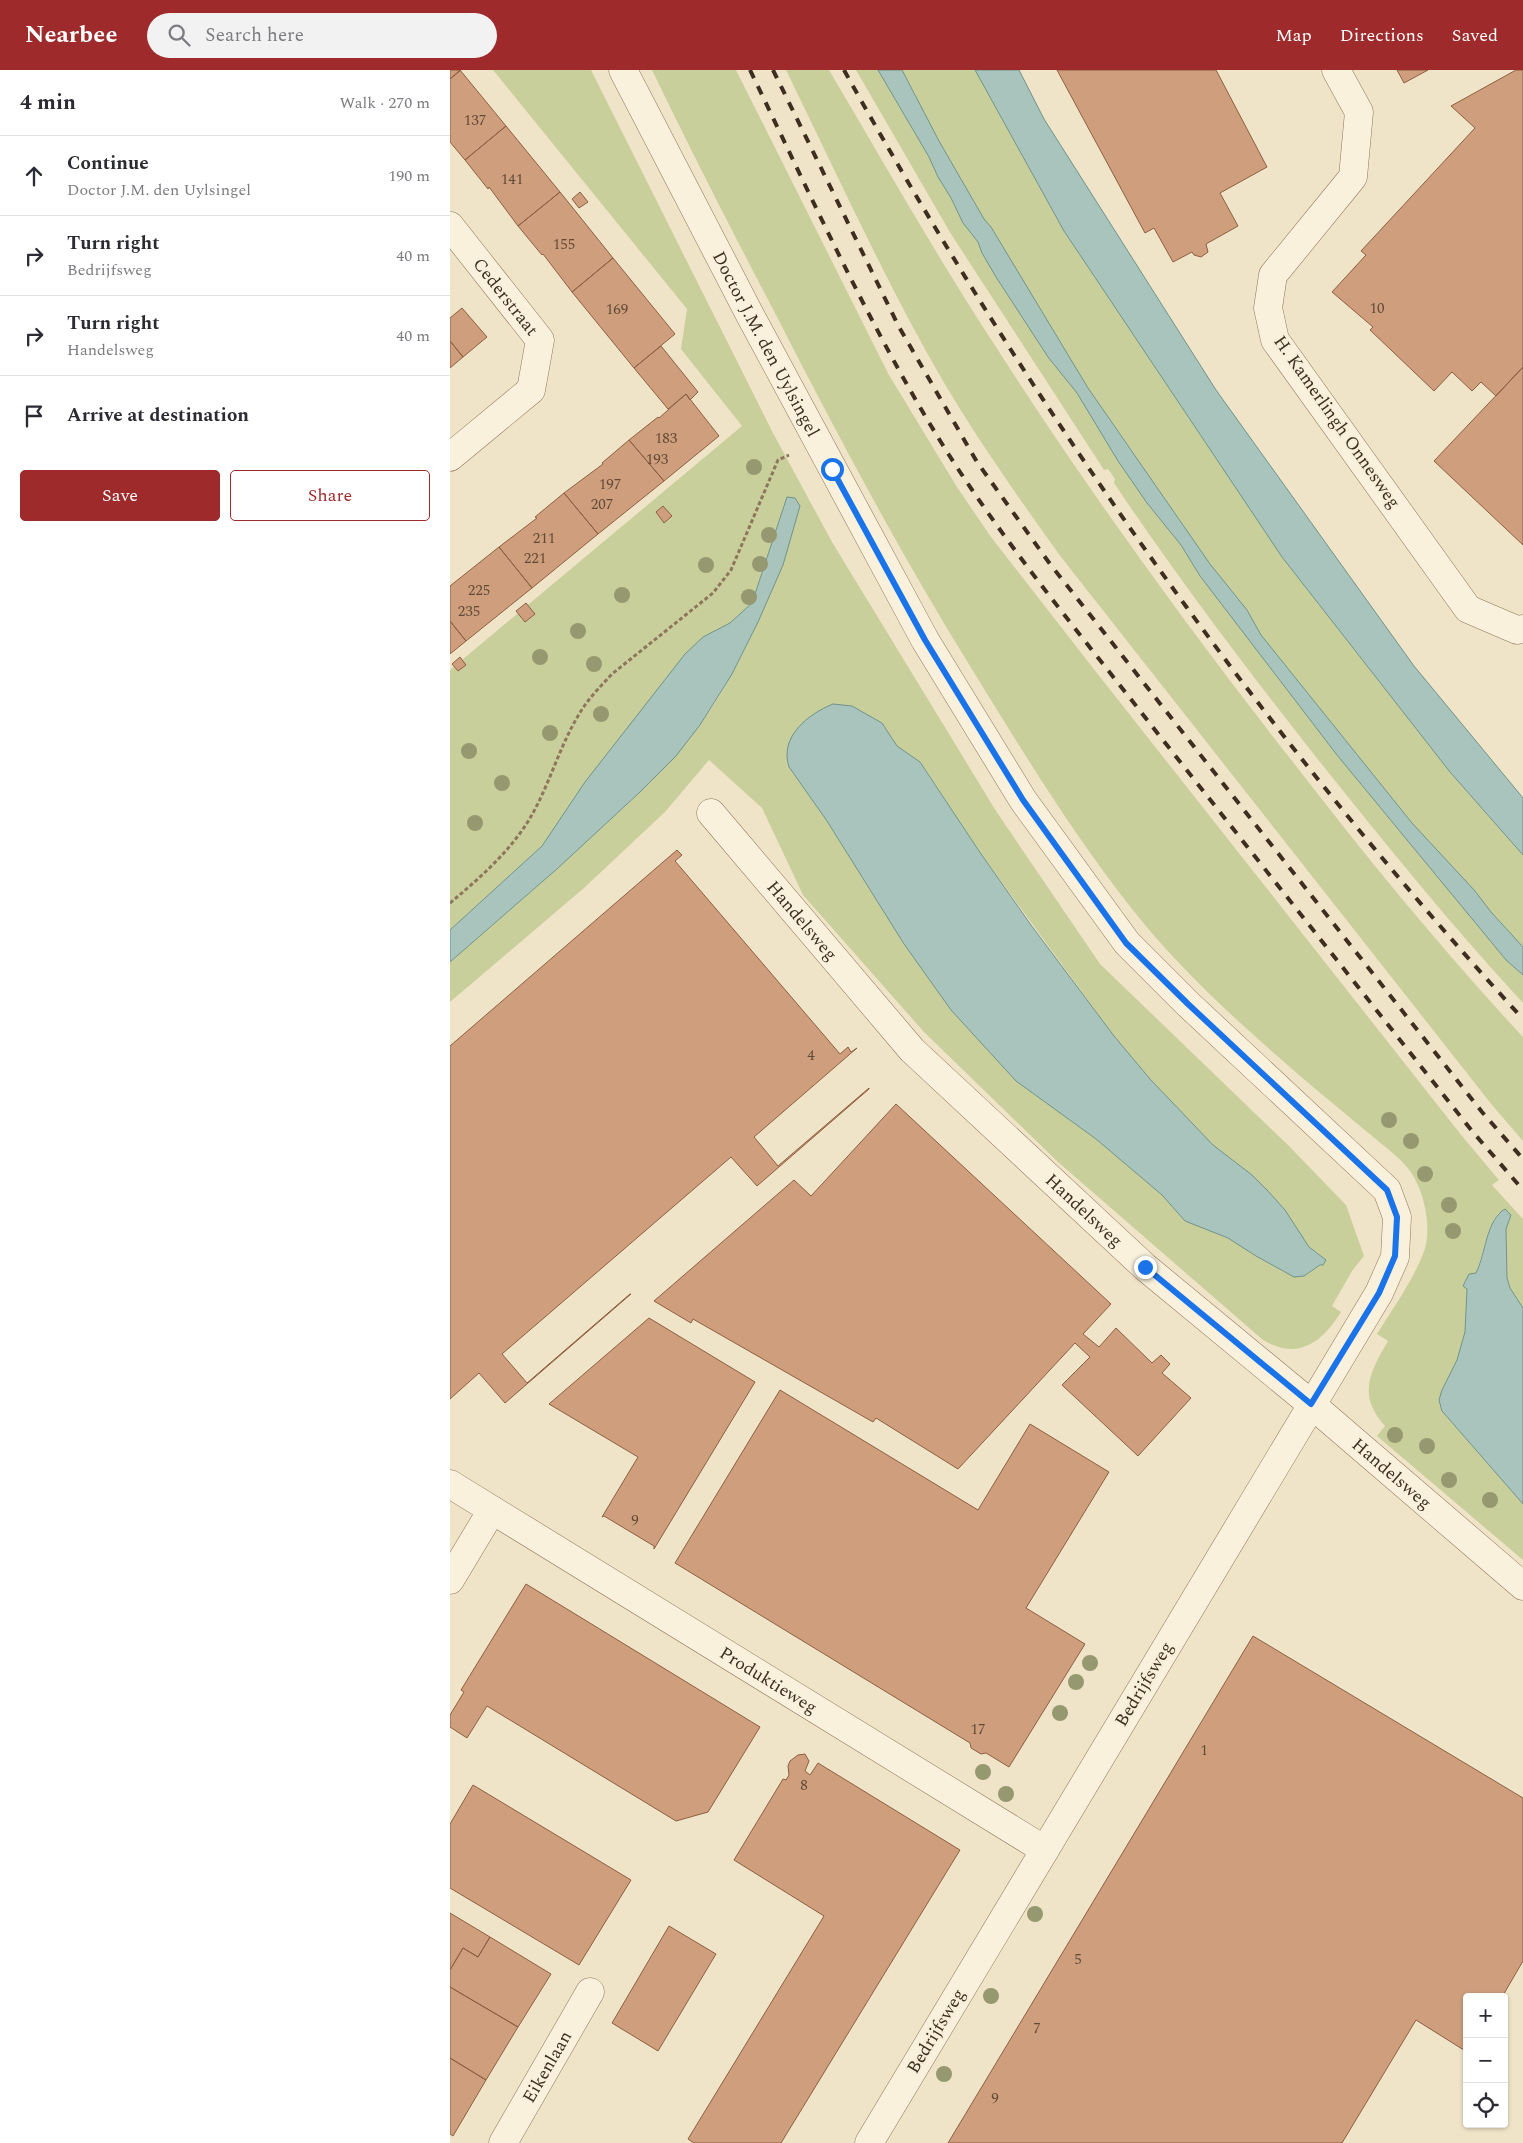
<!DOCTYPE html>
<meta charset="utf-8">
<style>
:root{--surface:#fff;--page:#f2f2f3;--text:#2b2b33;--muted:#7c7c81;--line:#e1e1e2;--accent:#9e2a2b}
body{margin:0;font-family:Spectral,serif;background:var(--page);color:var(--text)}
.controls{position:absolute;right:15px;bottom:15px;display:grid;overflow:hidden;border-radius:5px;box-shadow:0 1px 4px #0004}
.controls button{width:45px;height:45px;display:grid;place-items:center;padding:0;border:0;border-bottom:1px solid var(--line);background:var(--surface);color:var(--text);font:25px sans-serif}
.stop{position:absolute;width:15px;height:15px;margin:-11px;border:4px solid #1a73e8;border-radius:50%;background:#fff}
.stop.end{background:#1a73e8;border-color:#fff;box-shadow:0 1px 5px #0008}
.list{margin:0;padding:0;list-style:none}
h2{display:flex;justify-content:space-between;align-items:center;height:65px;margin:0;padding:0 20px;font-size:21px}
h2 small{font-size:16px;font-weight:400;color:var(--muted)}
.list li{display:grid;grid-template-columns:32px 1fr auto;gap:15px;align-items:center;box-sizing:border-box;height:80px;padding:0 20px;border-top:1px solid var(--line)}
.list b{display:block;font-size:19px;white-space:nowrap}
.list p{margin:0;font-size:16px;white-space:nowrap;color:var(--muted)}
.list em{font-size:16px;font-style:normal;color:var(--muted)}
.actions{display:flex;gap:10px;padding:15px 20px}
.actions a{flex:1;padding:11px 0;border:1px solid var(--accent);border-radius:5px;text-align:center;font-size:18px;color:var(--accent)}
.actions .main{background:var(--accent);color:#fff}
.icon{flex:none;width:28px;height:28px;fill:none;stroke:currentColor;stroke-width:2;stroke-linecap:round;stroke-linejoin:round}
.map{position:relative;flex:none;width:1073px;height:2073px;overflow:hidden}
header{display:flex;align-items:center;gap:30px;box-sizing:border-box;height:70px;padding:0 25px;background:var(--accent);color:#fff}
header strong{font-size:24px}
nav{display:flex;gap:28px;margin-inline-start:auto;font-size:18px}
.search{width:350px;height:45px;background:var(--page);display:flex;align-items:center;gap:12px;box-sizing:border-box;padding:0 18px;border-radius:28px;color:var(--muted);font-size:19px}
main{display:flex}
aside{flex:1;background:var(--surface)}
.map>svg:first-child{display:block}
</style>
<header>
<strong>Nearbee</strong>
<div class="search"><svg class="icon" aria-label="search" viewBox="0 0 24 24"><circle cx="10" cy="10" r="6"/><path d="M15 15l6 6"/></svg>Search here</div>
<nav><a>Map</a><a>Directions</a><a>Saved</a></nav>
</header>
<main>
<aside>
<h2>4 min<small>Walk · 270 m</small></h2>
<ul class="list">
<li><svg class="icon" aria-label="ahead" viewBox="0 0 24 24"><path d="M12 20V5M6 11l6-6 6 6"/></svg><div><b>Continue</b><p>Doctor J.M. den Uylsingel</p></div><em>190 m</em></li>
<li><svg class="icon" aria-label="right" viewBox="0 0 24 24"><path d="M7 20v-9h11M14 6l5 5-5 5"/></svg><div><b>Turn right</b><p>Bedrijfsweg</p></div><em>40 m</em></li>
<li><svg class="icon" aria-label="right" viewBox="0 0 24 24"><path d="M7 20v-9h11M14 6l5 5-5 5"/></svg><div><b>Turn right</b><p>Handelsweg</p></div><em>40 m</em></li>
<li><svg class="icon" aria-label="arrive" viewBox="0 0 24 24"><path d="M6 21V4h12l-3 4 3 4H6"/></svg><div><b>Arrive at destination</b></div></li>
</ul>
<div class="actions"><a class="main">Save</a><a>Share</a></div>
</aside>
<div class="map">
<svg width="1073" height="2073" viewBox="0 0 1073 2073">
<rect width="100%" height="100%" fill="#f0e4c8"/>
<path fill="#c9cf9b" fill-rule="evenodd" d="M 43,0 L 141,0 L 323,363 L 382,472 L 546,741 L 650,894 L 839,1076 L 896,1135 L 914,1186 L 902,1201 L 882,1236 L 891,1242 C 872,1272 849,1291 813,1270 L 608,1092 L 474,962 L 353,825 L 312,738 L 259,690 L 215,742 L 134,818 L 0,932 L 0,892 C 51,848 101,805 150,759 C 186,727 221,694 249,656 C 285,607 309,550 333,495 L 317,486 L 302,533 L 280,553 L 253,567 L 235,584 L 92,776 L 0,860 L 0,600 L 292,356 L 231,279 L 237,239 ZM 432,653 L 447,676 L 470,692 L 479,705 L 529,781 L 664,966 L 700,1009 L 763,1075 L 802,1105 L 818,1121 L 835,1140 L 851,1168 L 859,1177 L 871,1186 L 871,1195 L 854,1206 L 834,1202 L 778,1168 L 735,1151 L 712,1125 L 646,1069 L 566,1011 L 501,940 L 454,874 L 377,751 L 339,697 Z
M 202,0 L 286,0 L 439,305 L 507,417 L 541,467 L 643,598 L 1012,1066 L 1049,1110 L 1042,1115 L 1073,1149 L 1073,1238 L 1060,1218 L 1057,1208 L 1056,1158 L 1060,1148 L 1049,1143 C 1038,1152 1033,1187 1026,1203 L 1019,1204 L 1013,1216 L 1017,1219 L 1015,1262 L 1007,1290 L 992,1320 L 990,1334 L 997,1347 L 1073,1434 L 1073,1490 L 927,1366 L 935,1356 C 907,1325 920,1302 938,1271 L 927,1264 C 943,1238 962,1212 973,1184 C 982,1162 976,1130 965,1109 C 956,1091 937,1079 922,1066 C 902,1050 883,1033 863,1017 C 799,962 735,906 682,839 C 622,763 571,679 520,596 C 450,483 388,366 327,247 C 284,165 242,83 202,0 Z
M 336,0 L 379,0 C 434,93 487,187 546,277 C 639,422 740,561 846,696 C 918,789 993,881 1073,967 L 1073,1071 L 1042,1035 L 611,487 C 570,430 529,372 493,311 C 435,211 387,104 336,0 Z
M 406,0 L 428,0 L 479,87 L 488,107 L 501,128 L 513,153 L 528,172 L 532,183 L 546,207 L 598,287 L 627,323 L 668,391 L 697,433 L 731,475 L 750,506 L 887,685 L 1056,890 L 1073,905 L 1073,933 C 1000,854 933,771 866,687 C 796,598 727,507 664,413 L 665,409 L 658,399 L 654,400 L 501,164 Z
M 452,0 L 525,0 L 614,161 L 832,487 L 1000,702 L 1073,785 L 1073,877 L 1041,842 L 1024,821 L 962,753 L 811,565 L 797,540 L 760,494 L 638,318 L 541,157 L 534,149 L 489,71 Z"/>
<path fill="#a9c4bc" stroke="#6f938a" d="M 428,0 L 452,0 L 489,71 L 534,149 L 541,157 L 638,318 L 760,494 L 797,540 L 811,565 L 962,753 L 1025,821 L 1041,842 L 1073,877 L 1073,905 L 1056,890 L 887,685 L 750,506 L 731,475 L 697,433 L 668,391 L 627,323 L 598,287 L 546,207 L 532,183 L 528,172 L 513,153 L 501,128 L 488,107 L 479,87 Z
M 525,0 L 569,0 L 594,49 L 766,320 L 964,596 L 1073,728 L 1073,785 L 1000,702 L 832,487 L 614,161 Z
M 337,427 L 345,428 L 350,436 L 333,495 L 308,552 L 282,604 L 250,655 L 226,686 L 190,722 L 108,798 L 0,892 L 0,860 L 92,776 L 135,712 L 235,584 L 253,567 L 280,553 L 302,533 Z
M 383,634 L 402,636 L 432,653 L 447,676 L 470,692 L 529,781 L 581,855 L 664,966 L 700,1009 L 763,1075 L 802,1105 L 818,1121 L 835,1140 L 859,1177 L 876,1190 L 873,1195 L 870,1195 L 854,1206 L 844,1207 L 806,1186 L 778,1168 L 735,1151 L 712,1125 L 646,1069 L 566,1011 L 501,940 L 454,874 L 377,751 L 339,697 C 329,667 358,644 383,634 Z
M 1055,1139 L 1061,1145 L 1056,1159 L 1057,1208 L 1060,1218 L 1073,1238 L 1073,1434 L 992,1341 L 989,1330 L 992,1320 L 1007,1290 L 1015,1262 L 1017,1219 L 1013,1216 L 1019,1204 L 1026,1203 C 1036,1183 1036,1150 1055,1139 Z"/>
<path fill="#cf9f7d" stroke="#8d5f41" d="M 0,0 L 9,0 L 10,1 L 0,9 Z
M 10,0 L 56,56 L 15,90 L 0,72 L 0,9 Z
M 607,0 L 766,0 L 817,97 L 770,123 L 788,156 L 756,174 L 758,182 L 751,187 L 744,185 L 742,182 L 723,192 L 704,158 L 695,163 Z
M 947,0 L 978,0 L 954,13 Z
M 1066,0 L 1073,0 L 1073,297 L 1046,326 L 1031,312 L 1022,321 L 1002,302 L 984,321 L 920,260 L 923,257 L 882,222 L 916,185 L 911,181 L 1025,58 L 1001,36 Z
M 56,56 L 110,122 L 68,156 L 39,117 L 38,119 L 15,90 Z
M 110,122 L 163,188 L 122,222 L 93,184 L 92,185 L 68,156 Z
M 130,122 L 138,132 L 129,138 L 122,129 Z
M 163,188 L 225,264 L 184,298 L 122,222 Z
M 12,238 L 37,267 L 13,287 L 0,271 L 0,248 Z
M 0,271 L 13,287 L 0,298 Z
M 211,276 L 248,322 L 240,330 L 236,324 L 218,339 L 184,298 Z
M 1073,297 L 1073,475 L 984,391 Z
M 236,324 L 269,366 L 214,411 L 179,370 L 208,347 L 209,348 Z
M 179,370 L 214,411 L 148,464 L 114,423 L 153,394 L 152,393 Z
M 114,423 L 148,464 L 82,518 L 49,477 L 87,448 L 85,447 Z
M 213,436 L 222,446 L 214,453 L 206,442 Z
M 49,477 L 82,518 L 16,571 L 0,551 L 0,516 Z
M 76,533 L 85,544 L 75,552 L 66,541 Z
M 0,551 L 16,571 L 0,584 Z
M 10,587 L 16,595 L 8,601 L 2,594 Z
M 227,780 L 232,785 L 225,791 L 390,984 L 398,977 L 401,982 L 407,978 L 304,1067 L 328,1096 L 419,1018 L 419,1019 L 307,1116 L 281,1087 L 52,1284 L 77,1313 L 180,1224 L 181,1224 L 55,1333 L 29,1303 L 0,1329 L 0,976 Z
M 446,1034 L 661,1234 L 633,1264 L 649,1277 L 666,1258 L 702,1293 L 711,1285 L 720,1294 L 712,1303 L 741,1328 L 688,1386 L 612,1315 L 640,1287 L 625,1273 L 508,1399 L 426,1348 L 423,1352 L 243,1249 L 241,1253 L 204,1231 L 344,1110 L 361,1126 Z
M 199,1248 L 305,1312 L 204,1479 L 204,1476 L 154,1446 L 152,1447 L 188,1387 L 99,1334 Z
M 330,1320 L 528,1440 L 580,1354 L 659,1402 L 576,1538 L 635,1574 L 559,1697 L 536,1683 L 531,1684 L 521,1678 L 520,1673 L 225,1493 Z
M 76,1514 L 310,1657 L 258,1742 L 226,1751 L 37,1636 L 17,1668 L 0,1657 L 0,1645 L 14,1622 L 11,1620 Z
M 803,1566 L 1073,1728 L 1073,1891 L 1052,1927 L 1017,1927 L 1017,1982 L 966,1950 L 892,2073 L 498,2073 Z
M 355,1684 L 359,1691 L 355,1701 L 360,1705 L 368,1693 L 510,1780 L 331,2073 L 244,2073 L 238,2069 L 374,1846 L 284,1790 L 333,1709 L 336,1710 L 339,1705 L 338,1696 L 340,1691 L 348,1685 Z
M 23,1715 L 181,1810 L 129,1895 L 0,1818 L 0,1754 Z
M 0,1843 L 40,1867 L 28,1887 L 13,1878 L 0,1900 Z
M 219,1856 L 266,1884 L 208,1981 L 162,1953 Z
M 40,1867 L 101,1904 L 68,1957 L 0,1917 L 0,1900 L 13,1878 L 28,1887 Z
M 0,1917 L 68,1957 L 36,2010 L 0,1988 Z
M 0,1988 L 36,2010 L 3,2066 L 0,2064 Z"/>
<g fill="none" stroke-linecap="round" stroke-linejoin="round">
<defs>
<g id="street">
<path id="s1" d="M 173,0 L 300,245 L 475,570 L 573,730 L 677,873 L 738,934 L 937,1120 L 947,1147 L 945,1187 L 929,1223 L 419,2073"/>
<path d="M 886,0 L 909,42 L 903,107 L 823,205 L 818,238 L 825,270 L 1018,539 L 1067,560 L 1073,559"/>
<path id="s2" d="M 0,156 L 90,270 L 81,320 L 0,387"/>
<path id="s3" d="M 261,743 L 462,980 L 695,1197 L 861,1334 L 1073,1516"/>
<path id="s4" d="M 0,1414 L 595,1780"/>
<path d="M 0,1510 L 42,1440"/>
<path id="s5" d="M 53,2073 L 140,1922"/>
</g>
</defs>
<use href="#street" stroke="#8d765c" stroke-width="29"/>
<path stroke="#8d765c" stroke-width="3" stroke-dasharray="4 2.5" stroke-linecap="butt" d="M 0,833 C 31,807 63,779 83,743 C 100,712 110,676 128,646 C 137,630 150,617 162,604 L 263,523 L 281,500 L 328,390 L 339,385"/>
<use href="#street" stroke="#faf1dc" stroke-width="28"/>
<path stroke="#3d2e20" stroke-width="4" stroke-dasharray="9 9" stroke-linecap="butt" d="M 300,0 C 363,130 422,263 499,385 C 561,482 635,570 705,660 C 811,794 916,927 1022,1061 L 1073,1120
M 323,0 L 449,257 L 527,392 L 600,494 L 1032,1042 L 1073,1089
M 394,0 C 583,340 810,662 1073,949"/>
</g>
<g fill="#96986f">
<circle cx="304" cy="397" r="8"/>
<circle cx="319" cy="465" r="8"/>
<circle cx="310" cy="494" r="8"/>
<circle cx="256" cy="495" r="8"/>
<circle cx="172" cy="525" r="8"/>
<circle cx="299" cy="527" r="8"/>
<circle cx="128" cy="561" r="8"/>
<circle cx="90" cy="587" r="8"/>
<circle cx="144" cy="594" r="8"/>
<circle cx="151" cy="644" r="8"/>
<circle cx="100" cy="663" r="8"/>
<circle cx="19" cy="681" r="8"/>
<circle cx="52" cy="713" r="8"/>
<circle cx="25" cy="753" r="8"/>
<circle cx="939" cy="1050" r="8"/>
<circle cx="961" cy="1071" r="8"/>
<circle cx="975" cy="1104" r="8"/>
<circle cx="999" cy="1135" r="8"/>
<circle cx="1003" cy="1161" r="8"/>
<circle cx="945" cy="1365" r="8"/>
<circle cx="977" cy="1376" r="8"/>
<circle cx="999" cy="1410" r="8"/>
<circle cx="1040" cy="1430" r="8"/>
<circle cx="640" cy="1593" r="8"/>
<circle cx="626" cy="1612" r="8"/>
<circle cx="610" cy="1643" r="8"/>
<circle cx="533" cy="1702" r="8"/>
<circle cx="556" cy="1724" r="8"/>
<circle cx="585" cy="1844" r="8"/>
<circle cx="541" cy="1926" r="8"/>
<circle cx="494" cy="2004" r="8"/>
</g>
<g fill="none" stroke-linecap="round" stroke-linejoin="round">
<path stroke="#1a73e8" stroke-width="6" d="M 382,399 L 475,570 L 573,730 L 676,873 L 738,934 L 937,1120 L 947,1147 L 945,1186 L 929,1223 L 861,1334 L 695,1197"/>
</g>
<g text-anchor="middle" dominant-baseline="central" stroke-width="4" stroke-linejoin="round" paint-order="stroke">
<g font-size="15" fill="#624a37">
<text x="25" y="50">137</text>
<text x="62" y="109">141</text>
<text x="114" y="174">155</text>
<text x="927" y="238">10</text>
<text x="167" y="239">169</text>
<text x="216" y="368">183</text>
<text x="207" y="389">193</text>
<text x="160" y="414">197</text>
<text x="152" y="434">207</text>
<text x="94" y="468">211</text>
<text x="85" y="488">221</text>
<text x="29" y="520">225</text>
<text x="19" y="541">235</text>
<text x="361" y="985">4</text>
<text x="185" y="1450">9</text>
<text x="528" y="1659">17</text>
<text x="754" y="1680">1</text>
<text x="354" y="1715">8</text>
<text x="628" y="1889">5</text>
<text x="587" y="1958">7</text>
<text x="545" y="2028">9</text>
</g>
<g font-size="18" fill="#3d2e20" stroke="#f7eed8">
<text stroke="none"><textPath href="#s2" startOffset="90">Cederstraat</textPath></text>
<text stroke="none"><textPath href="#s1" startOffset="309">Doctor J.M. den Uylsingel</textPath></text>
<text transform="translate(887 352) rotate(55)">H. Kamerlingh Onnesweg</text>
<text stroke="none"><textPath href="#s3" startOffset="141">Handelsweg</textPath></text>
<text stroke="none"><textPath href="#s3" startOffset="546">Handelsweg</textPath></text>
<text stroke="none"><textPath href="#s3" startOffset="951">Handelsweg</textPath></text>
<text stroke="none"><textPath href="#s4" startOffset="374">Produktieweg</textPath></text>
<text transform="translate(694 1614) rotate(-59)">Bedrijfsweg</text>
<text transform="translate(486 1961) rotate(-59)">Bedrijfsweg</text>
<text stroke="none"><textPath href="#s5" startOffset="88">Eikenlaan</textPath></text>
</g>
</g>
</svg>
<div class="controls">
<button>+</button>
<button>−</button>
<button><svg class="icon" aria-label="locate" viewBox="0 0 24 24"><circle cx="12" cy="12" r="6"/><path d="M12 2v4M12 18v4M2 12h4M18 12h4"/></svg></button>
</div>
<div class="stop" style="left:382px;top:399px"></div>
<div class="stop end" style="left:695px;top:1197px"></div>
</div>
</main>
